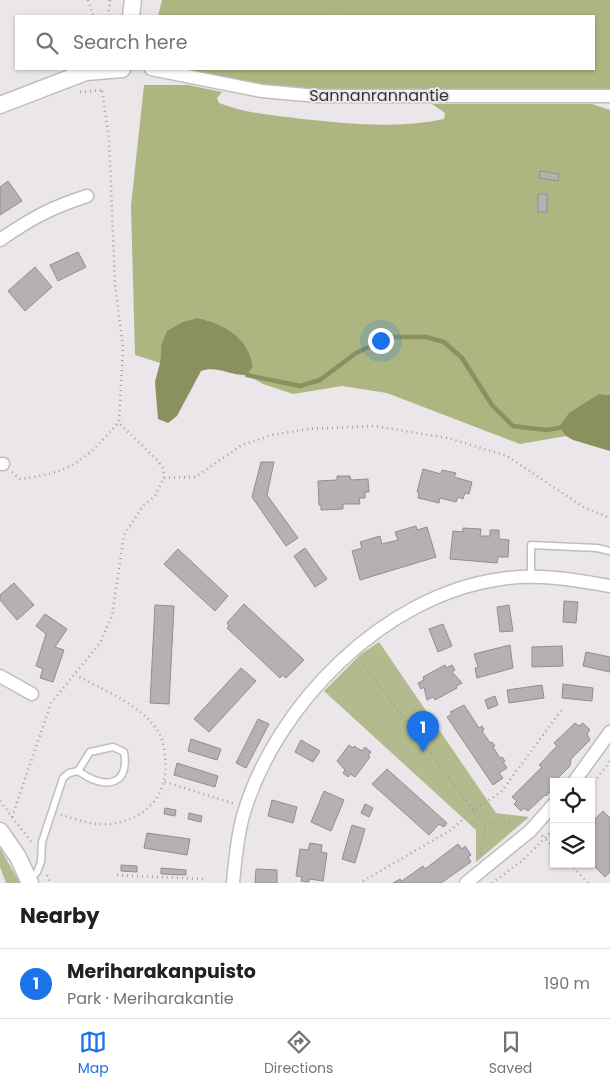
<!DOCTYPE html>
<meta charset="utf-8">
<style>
:root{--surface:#fff;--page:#f6f6f6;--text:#202124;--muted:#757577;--line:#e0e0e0;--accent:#1a73e8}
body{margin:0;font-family:Poppins,sans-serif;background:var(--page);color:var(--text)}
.controls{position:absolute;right:15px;bottom:15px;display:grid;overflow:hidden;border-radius:0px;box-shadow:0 1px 4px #0004}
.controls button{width:45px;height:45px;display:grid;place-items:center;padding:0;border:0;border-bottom:1px solid var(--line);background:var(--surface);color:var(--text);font:25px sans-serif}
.you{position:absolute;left:380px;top:340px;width:18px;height:18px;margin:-12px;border:4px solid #fff;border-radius:50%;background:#1a73e8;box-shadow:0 0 0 8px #1a73e833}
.badge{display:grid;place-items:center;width:32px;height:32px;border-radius:50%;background:var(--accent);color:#fff;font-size:16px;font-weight:700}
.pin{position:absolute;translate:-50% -41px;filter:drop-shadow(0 1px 2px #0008)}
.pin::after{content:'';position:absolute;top:26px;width:18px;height:15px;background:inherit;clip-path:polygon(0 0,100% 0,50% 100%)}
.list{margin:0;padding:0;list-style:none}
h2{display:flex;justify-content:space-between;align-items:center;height:65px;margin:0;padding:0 20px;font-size:21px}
h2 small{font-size:16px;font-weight:400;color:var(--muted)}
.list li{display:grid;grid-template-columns:32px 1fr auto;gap:15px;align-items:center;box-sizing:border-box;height:70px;padding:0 20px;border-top:1px solid var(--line)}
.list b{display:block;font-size:19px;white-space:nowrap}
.list p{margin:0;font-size:16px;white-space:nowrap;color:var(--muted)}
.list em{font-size:16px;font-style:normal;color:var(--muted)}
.icon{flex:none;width:28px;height:28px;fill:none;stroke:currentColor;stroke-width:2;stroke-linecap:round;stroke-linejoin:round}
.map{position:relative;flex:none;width:610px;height:883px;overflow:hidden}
.search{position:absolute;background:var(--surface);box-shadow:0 1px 4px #0004;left:15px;right:15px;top:15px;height:55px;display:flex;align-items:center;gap:12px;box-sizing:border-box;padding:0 18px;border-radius:0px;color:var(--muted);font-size:19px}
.sheet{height:135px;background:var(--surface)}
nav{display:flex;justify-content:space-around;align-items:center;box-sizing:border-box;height:70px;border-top:1px solid var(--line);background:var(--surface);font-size:14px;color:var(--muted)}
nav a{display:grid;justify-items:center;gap:2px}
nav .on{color:var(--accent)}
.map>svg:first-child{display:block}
</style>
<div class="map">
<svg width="610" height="883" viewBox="0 0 610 883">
<rect width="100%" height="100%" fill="#eae6e9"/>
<path fill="#b3ba8d" d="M 379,642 L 496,813 L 529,817 L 476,862 L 476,830 L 324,691 L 361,654 Z
M 0,848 L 20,883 L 6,883 L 0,867 Z"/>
<path fill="#adb581" d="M 162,0 L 610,0 L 610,96 L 317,96 L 151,69 L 594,69 L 594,16 L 158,16 Z
M 144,85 L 188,85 L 222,92 L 217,98 L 219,103 C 247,114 273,115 302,119 C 350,124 397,129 444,119 L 445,113 L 432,104 L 592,104 L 610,110 L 610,395 L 599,394 L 559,427 L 566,436 L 520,444 L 387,393 L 342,386 L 293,394 L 263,384 L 247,375 L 253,367 C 249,338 225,324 198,318 L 161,346 L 160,363 L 135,355 L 131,206 Z"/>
<path fill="#8a915f" d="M 198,318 C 225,324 249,338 253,367 L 247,375 C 231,376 217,365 201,371 L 177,416 L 168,423 L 158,419 L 155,382 L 160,363 L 161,346 L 167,331 L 183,322 Z
M 599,394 L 610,395 L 610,451 L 573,440 L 566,436 L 559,427 L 569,413 Z"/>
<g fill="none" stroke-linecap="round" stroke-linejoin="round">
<path stroke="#8a915f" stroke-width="4.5" d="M 247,375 L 300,386 L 320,380 L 356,353 L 390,337 L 426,337 L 444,342 L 462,358 L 492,405 L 513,426 L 546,430 L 564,427"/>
</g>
<path fill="#b4b0b3" stroke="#918d90" d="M 540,171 L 559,174 L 558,181 L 539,178 Z
M 8,181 L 22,201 L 0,215 L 0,187 Z
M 538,194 L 547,194 L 547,212 L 538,212 Z
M 78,252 L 86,267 L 58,281 L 50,265 Z
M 35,267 L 52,287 L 25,311 L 8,291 Z
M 261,462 L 274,462 L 267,495 L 298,538 L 286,546 L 252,497 Z
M 423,469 L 441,474 L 442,470 L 456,473 L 454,477 L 472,482 L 469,494 L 465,493 L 463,499 L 458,497 L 456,502 L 440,498 L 439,503 L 418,498 L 419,493 L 417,492 Z
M 337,476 L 350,476 L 351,480 L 368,479 L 369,492 L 365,492 L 365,498 L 359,498 L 360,504 L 343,504 L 343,509 L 321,510 L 321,505 L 319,505 L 318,481 L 337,480 Z
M 416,526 L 417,530 L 427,527 L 436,557 L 360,580 L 352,551 L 362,548 L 360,542 L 380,536 L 382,544 L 398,540 L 395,532 Z
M 463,528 L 481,529 L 480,536 L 490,536 L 490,530 L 499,530 L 499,539 L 509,540 L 508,557 L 498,557 L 497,563 L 450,559 L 453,531 L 463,532 Z
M 305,548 L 327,579 L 315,587 L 294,556 Z
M 178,549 L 228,596 L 215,611 L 164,564 Z
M 14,583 L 34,605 L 17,620 L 0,600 L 0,595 Z
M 564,601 L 578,602 L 576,623 L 563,622 Z
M 244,604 L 304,660 L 286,678 L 282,675 L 280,678 L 227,628 L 229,626 L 227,623 Z
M 155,605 L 174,606 L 169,704 L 150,703 Z
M 509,605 L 513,631 L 500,632 L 497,607 Z
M 45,614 L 67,629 L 55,647 L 64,650 L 53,682 L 40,678 L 43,669 L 36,666 L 46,634 L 36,626 Z
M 443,624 L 452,646 L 438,652 L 429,629 Z
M 510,645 L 513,668 L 477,678 L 475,668 L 478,667 L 474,654 Z
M 562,646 L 563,666 L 532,667 L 532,647 Z
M 586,652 L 610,657 L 610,672 L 583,666 Z
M 445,665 L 446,668 L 452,665 L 455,670 L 452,672 L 462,683 L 456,686 L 457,688 L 435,700 L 433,697 L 427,700 L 424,687 L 421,689 L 418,683 L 424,680 L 423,677 Z
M 241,668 L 256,681 L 209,732 L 194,719 Z
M 563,684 L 593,688 L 592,701 L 562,698 Z
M 542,685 L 544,698 L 509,703 L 507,690 Z
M 495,696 L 498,705 L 488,709 L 485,700 Z
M 464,705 L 479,728 L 482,726 L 484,730 L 482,731 L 490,743 L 492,742 L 495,746 L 493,747 L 500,758 L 502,757 L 505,761 L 503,762 L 507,768 L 499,773 L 503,778 L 493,785 L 447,717 L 452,714 L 450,712 Z
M 258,719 L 269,724 L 246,768 L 236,763 Z
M 575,723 L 579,726 L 583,723 L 590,730 L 587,734 L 590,740 L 571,759 L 570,766 L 556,780 L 557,782 L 554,782 L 554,788 L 546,796 L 545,795 L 528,811 L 524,808 L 521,811 L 514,804 L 517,801 L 512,797 L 542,767 L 539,765 L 557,746 L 554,743 Z
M 191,739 L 221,749 L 217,760 L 188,751 Z
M 301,740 L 320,751 L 313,762 L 295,752 Z
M 349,745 L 353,748 L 354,746 L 362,751 L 365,747 L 371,752 L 368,756 L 370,757 L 355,777 L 350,774 L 348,777 L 343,773 L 345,770 L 337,761 Z
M 177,763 L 218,776 L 215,787 L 174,775 Z
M 387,769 L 447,823 L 444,827 L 439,824 L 429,835 L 372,784 Z
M 324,791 L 344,800 L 331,831 L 311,822 Z
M 272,800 L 297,807 L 293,823 L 268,816 Z
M 365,804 L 373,808 L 369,817 L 361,813 Z
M 165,808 L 176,810 L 175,816 L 164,814 Z
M 603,811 L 610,818 L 610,872 L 605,877 L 591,863 L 591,823 Z
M 189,813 L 202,816 L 201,822 L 188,819 Z
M 352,825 L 365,829 L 355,863 L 342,859 Z
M 147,833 L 190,839 L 187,855 L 144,848 Z
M 310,843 L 322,845 L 321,852 L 327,853 L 323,881 L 309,879 L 309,882 L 301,881 L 302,877 L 296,876 L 300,849 L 308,850 Z
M 458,844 L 462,849 L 465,846 L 471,855 L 468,857 L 471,862 L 441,883 L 393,883 L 400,879 L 402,881 L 423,866 L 425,869 Z
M 121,865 L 137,866 L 137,872 L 121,871 Z
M 161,868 L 186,870 L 186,875 L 161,874 Z
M 256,869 L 277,870 L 277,883 L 255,883 Z"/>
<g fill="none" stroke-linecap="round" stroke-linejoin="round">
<defs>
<path id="service" d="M 531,578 L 531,545 L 597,548 L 610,551
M 30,879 L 37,872 L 41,862 L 42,842 L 63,778 L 69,773 L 78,771 C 102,788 130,789 124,752 L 113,747 L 90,752 L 78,771"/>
<path id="minor" d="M 151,69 L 262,91 L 317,96 L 610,96
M 0,240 C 30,219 52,207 87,196
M 0,464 L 3,464
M 0,676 L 32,694
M 574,782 L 610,732
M 233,883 C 235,861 237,837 243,816 C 275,705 384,595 501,579 C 537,573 575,580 610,586
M 466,883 L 530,831 L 554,804"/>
<path id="tertiary" d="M 131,16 L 133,0
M 0,105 L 86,72 L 122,69
M 0,831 L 18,857 L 30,883"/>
</defs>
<use href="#service" stroke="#c0bdc0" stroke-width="9"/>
<use href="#minor" stroke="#c0bdc0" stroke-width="15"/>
<use href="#tertiary" stroke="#c0bdc0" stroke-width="19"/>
<path stroke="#a2a0a2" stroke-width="2.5" stroke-dasharray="1 4" stroke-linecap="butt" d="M 88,0 L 93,16
M 596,0 L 610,5
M 108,16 L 110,0
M 314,16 L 348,7 L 358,0
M 80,92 L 102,90
M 12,472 L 20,479 C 71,473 85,461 118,423
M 164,478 L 195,477 L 242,445 L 272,435 L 308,429 L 374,426 L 448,438 L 507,456 L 585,508 L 610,518
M 361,661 L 485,825 L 498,821 L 518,823
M 165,782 L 235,804
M 591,786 L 610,761
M 0,801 L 32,843
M 61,815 C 76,819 93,826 109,824 C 147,820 170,793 165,756 C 164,748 163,738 158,731 C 140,704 103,690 76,675
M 12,817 L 51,703 L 100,643 L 112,616 L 124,535 L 143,506 L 155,496 L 164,478 L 163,468 L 157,460 L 119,423 L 123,347 L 115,284 L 109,139 L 102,90
M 542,836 L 554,847
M 481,854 L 485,825
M 570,864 L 588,883
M 47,875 L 50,883
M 117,875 L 203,879
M 363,881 L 451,830 L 474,810 L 501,792 L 563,708
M 492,883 L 523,860 L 554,829"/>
<use href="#service" stroke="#fff" stroke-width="6"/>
<use href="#minor" stroke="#fff" stroke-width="12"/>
<use href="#tertiary" stroke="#fff" stroke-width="16"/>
</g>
<g text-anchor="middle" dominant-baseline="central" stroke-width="4" stroke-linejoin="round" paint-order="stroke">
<g font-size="16" fill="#353435" stroke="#eae6e9">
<text x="379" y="95">Sannanrannantie</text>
</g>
</g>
</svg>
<div class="controls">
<button><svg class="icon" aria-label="locate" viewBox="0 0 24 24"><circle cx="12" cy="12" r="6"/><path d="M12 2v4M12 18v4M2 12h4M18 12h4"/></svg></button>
<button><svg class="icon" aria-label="layers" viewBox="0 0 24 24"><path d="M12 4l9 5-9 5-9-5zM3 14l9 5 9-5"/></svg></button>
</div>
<div class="you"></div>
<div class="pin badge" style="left:423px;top:752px">1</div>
<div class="search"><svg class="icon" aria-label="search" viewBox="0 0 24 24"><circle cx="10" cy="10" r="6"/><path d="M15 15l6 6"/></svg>Search here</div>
</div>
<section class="sheet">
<h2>Nearby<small></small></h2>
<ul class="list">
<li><span class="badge">1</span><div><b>Meriharakanpuisto</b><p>Park · Meriharakantie</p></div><em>190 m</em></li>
</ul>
</section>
<nav>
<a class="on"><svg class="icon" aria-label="map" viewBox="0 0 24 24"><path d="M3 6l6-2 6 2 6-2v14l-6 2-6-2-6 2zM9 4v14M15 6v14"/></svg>Map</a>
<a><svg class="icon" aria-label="directions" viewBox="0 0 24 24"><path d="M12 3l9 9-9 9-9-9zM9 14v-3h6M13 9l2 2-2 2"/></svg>Directions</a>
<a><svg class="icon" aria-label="saved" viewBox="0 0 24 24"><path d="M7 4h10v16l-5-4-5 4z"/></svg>Saved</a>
</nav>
